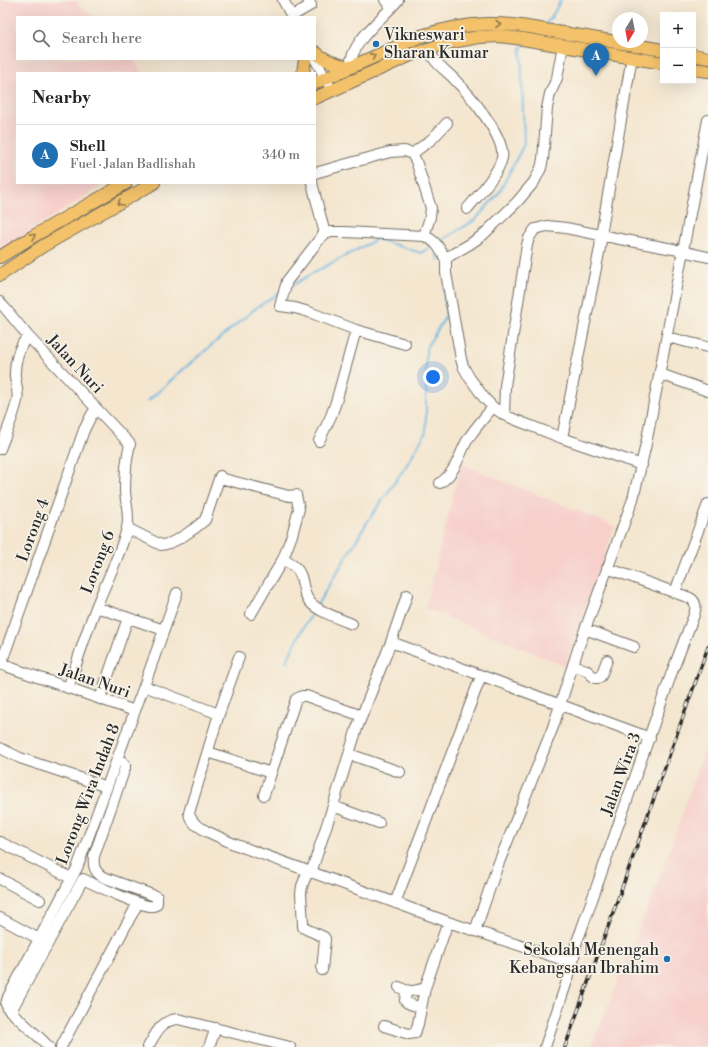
<!DOCTYPE html>
<meta charset="utf-8">
<style>
:root{--surface:#fff;--page:#f2f2f2;--text:#222;--muted:#767676;--line:#e0e0e0;--accent:#1f6fb2}
body{margin:0;font-family:"Libre Bodoni",serif;background:var(--page);color:var(--text)}
.controls{position:absolute;right:12px;top:12px;display:grid;overflow:hidden;border-radius:0px;box-shadow:0 4px 16px #0002}
.controls button{width:36px;height:36px;display:grid;place-items:center;padding:0;border:0;border-bottom:1px solid var(--line);background:var(--surface);color:var(--text);font:20px sans-serif}
.compass{position:absolute;left:612px;top:12px;width:36px;height:36px;border-radius:50%;background:var(--surface);box-shadow:0 4px 16px #0002;rotate:190deg}
.you{position:absolute;left:433px;top:377px;width:14px;height:14px;margin:-10px;border:3px solid #fff;border-radius:50%;background:#1a73e8;box-shadow:0 0 0 6px #1a73e833}
.badge{display:grid;place-items:center;width:26px;height:26px;border-radius:50%;background:var(--accent);color:#fff;font-size:13px;font-weight:700}
.pin{position:absolute;translate:-50% -33px;filter:drop-shadow(0 1px 2px #0008)}
.pin::after{content:'';position:absolute;top:21px;width:14px;height:12px;background:inherit;clip-path:polygon(0 0,100% 0,50% 100%)}
.list{margin:0;padding:0;list-style:none}
h2{display:flex;justify-content:space-between;align-items:center;height:52px;margin:0;padding:0 16px;font-size:17px}
h2 small{font-size:13px;font-weight:400;color:var(--muted)}
.list li{display:grid;grid-template-columns:26px 1fr auto;gap:12px;align-items:center;box-sizing:border-box;height:60px;padding:0 16px;border-top:1px solid var(--line)}
.list b{display:block;font-size:15px;white-space:nowrap}
.list p{margin:0;font-size:13px;white-space:nowrap;color:var(--muted)}
.list em{font-size:13px;font-style:normal;color:var(--muted)}
.icon{flex:none;width:22px;height:22px;fill:none;stroke:currentColor;stroke-width:2;stroke-linecap:round;stroke-linejoin:round}
.map{position:relative;flex:none;width:708px;height:1047px;overflow:hidden}
.search{position:absolute;background:var(--surface);box-shadow:0 4px 16px #0002;left:16px;top:16px;width:300px;height:44px;display:flex;align-items:center;gap:10px;box-sizing:border-box;padding:0 14px;border-radius:0px;color:var(--muted);font-size:15px}
.panel{position:absolute;background:var(--surface);box-shadow:0 4px 16px #0002;left:16px;top:72px;width:300px;height:112px;border-radius:0px}
.map>svg:first-child{display:block}
</style>
<div class="map">
<svg width="708" height="1047" viewBox="0 0 708 1047">
<rect width="100%" height="100%" fill="#f7f3e8"/>
<filter id="ink" filterUnits="userSpaceOnUse"><feTurbulence type="fractalNoise" baseFrequency=".025" numOctaves="2"/><feDisplacementMap in="SourceGraphic" scale="8" xChannelSelector="R" yChannelSelector="G"/><feConvolveMatrix kernelMatrix="1 2 1 2 8 2 1 2 1" color-interpolation-filters="sRGB"/></filter>
<filter id="wash" filterUnits="userSpaceOnUse"><feTurbulence type="fractalNoise" baseFrequency=".012" numOctaves="4" result="noise"/><feDisplacementMap in="SourceGraphic" scale="16" xChannelSelector="R" yChannelSelector="G"/><feGaussianBlur stdDeviation="0.9" result="paint"/><feColorMatrix in="noise" values="0 0 0 0 0 0 0 0 0 0 0 0 0 0 0 0 0 1.4 0 .05"/><feComposite in="paint" operator="in"/></filter>
<g filter="url(#wash)">
<rect width="100%" height="100%" fill="#f4e6cf"/>
<path fill="#f7d0cc" d="M 0,0 L 73,0 L 93,17 L 17,17 L 17,59 L 133,59 L 142,73 L 17,73 L 17,183 L 106,183 L 0,250 Z
M 461,464 L 615,526 L 565,666 L 425,608 Z
M 708,737 L 708,1047 L 591,1047 L 663,870 Z"/>
<g fill="none" stroke-linecap="round" stroke-linejoin="round">
<path stroke="#68b6e2" stroke-width="2" d="M 544,25 L 551,18 L 561,0
M 441,241 L 475,220 L 499,193 L 524,144 L 521,48 L 525,44
M 436,252 L 438,260
M 290,287 L 313,273 L 377,239 L 421,253 L 433,245
M 148,401 L 187,366 L 256,308 L 279,293
M 317,605 L 368,521 L 406,466 L 426,432 L 426,348 L 446,316 L 444,287
M 286,662 L 303,628 L 314,611"/>
</g>
</g>
<g filter="url(#ink)">
<g fill="none" stroke-linecap="round" stroke-linejoin="round">
<defs>
<path id="minor" d="M 283,0 L 292,17
M 385,0 L 392,7
M 292,16 L 311,5 L 308,0
M 563,45 L 557,78 L 550,94 L 547,108 L 543,159 L 541,168 L 534,182 L 517,202 L 483,235 L 470,244 L 451,255 L 448,257 L 446,260 L 446,273 L 461,359 L 463,366 L 469,377 L 485,399 L 493,407 L 504,415 L 521,422 L 562,438 L 642,465
M 428,48 C 435,65 444,68 456,81 C 470,95 506,138 502,158 C 499,173 477,197 467,209
M 315,59 L 329,85
M 350,67 C 352,39 382,20 398,0
M 412,154 L 432,139 L 447,123
M 315,173 L 390,152 L 405,151 L 412,154 L 416,161 L 431,208 L 430,217 L 424,236
M 312,183 L 325,234
M 0,302 L 28,336 L 59,369 L 130,444 C 126,459 125,476 125,492 C 126,504 130,516 127,528 C 121,553 107,580 97,605 C 86,632 78,660 68,688
M 667,337 L 707,347
M 405,344 L 356,330 L 309,312 L 295,308 L 280,306 L 287,281 L 322,236 L 325,234 L 331,232 L 345,232 L 424,236 C 436,240 440,249 446,260
M 660,374 L 708,391
M 504,415 L 505,386 L 527,245 L 529,238 L 535,229 L 547,226 L 566,228 L 620,239 L 673,249 L 708,257
M 562,438 L 600,248 L 602,229 L 632,57
M 319,441 L 331,416 L 336,402 L 356,330
M 0,449 C 6,433 13,418 17,401 C 19,392 16,385 15,377 C 14,363 19,346 28,336
M 220,478 L 289,496 L 296,495 L 299,509 L 292,535 L 283,559 L 251,614
M 440,483 C 456,473 459,454 468,439 C 475,428 484,418 493,407
M 127,528 L 161,545 C 173,545 196,528 205,520 L 220,476
M 283,559 C 287,562 292,564 296,568 C 305,577 301,593 310,602 C 317,611 340,619 352,624
M 675,592 L 708,504
M 96,607 L 164,630
M 585,629 L 634,647
M 391,642 L 650,738
M 239,657 L 219,714 L 189,813 L 190,817 L 195,824 L 206,831 L 234,844 L 448,922 L 573,963
M 0,664 L 135,711
M 1,664 L 84,430 L 91,416 L 96,408
M 573,665 L 586,670 L 595,678 L 598,678 L 601,676 L 607,660
M 144,686 L 219,714
M 100,699 L 128,618
M 0,748 L 20,758 L 107,787
M 208,752 L 271,773 L 296,699 L 302,696 L 306,696 L 362,716
M 349,754 L 400,772
M 264,795 L 271,773
M 333,806 L 379,823
M 0,842 L 71,878
M 308,871 L 302,886 L 301,894 L 303,923 L 303,927 L 306,929 L 324,937 L 325,939 L 322,970
M 311,873 L 333,806 L 357,728 L 391,642 L 407,595
M 0,879 L 40,900
M 395,903 L 481,676
M 0,918 L 39,939
M 475,931 L 496,870 L 553,727 L 579,646 L 633,499 L 646,444 L 708,120
M 399,987 C 408,993 415,991 425,988
M 406,991 L 405,1001 C 409,1005 416,1006 421,1007
M 11,1011 L 83,879 C 93,884 144,908 152,906 C 155,906 156,905 157,903 L 157,897 L 155,896 L 103,877 C 94,872 93,865 94,856 L 125,768 L 125,765 L 123,762 L 117,760
M 384,1026 L 409,1034 L 415,1033 L 418,1024 L 425,988 L 448,922
M 49,1047 L 41,1039 L 8,1009 L 6,1004 L 8,997 L 77,868 L 144,686 L 177,593
M 61,1047 L 138,903
M 148,1047 C 156,1033 161,1020 178,1019 L 290,1047
M 209,1047 L 216,1028
M 545,1047 L 573,963 L 576,944 L 581,931 L 672,672 L 694,615 C 696,608 697,602 690,598 L 607,568"/>
<path id="major" d="M 315,52 C 325,61 337,65 350,67
M 693,55 L 708,58
M 693,69 L 708,71
M 303,73 L 305,59
M 315,83 L 421,36 C 443,29 465,25 487,24 C 513,23 539,29 563,33 C 597,39 630,44 663,50
M 315,98 L 413,54 L 447,43 L 479,37 L 499,36 L 523,39 L 663,63
M 0,257 L 32,237 L 126,183
M 0,275 L 43,246 L 154,183"/>
</defs>
<use href="#minor" stroke="#716c64" stroke-width="12"/>
<use href="#major" stroke="#716c64" stroke-width="14"/>
<use href="#minor" stroke="#fff" stroke-width="10"/>
<use href="#major" stroke="#f3c26a" stroke-width="12"/>
<defs>
<path id="rail" d="M 565,1047 L 708,647"/>
</defs>
<use href="#rail" stroke="#2b2b2b" stroke-width="3.5"/>
<use href="#rail" stroke="#f7f3e8" stroke-width="2" stroke-dasharray="6" stroke-linecap="butt"/>
</g>
<defs><path id="oneway-chevron" d="M-2-3.5L2.5 0L-2 3.5" fill="none" stroke-width="1.6" stroke-linecap="round" stroke-linejoin="round"/></defs>
<g stroke="#8f764a">
<use href="#oneway-chevron" transform="translate(498 24) rotate(3)"/>
<use href="#oneway-chevron" transform="translate(373 56) rotate(-24)"/>
<use href="#oneway-chevron" transform="translate(120 203) rotate(150)"/>
<use href="#oneway-chevron" transform="translate(33 236) rotate(-31)"/>
</g>
</g>
<g fill="#1f6fb2" stroke="#f7f3e8" stroke-width="1.5">
<circle cx="376" cy="44" r="4"/>
<circle cx="667" cy="959" r="4"/>
</g>
<g text-anchor="middle" dominant-baseline="central" stroke-width="3.5" stroke-linejoin="round" paint-order="stroke">
<g font-size="16" fill="#2b2b2b" stroke="#f7f3e8" text-anchor="start">
<text x="384" y="35">Vikneswari<tspan x="384" dy="18">Sharan Kumar</tspan></text>
<text x="659" y="950" text-anchor="end">Sekolah Menengah<tspan x="659" dy="18">Kebangsaan Ibrahim</tspan></text>
</g>
<g font-size="16" fill="#2b2b2b" stroke="#f7f3e8">
<text transform="translate(75 364) rotate(47)">Jalan Nuri</text>
<text transform="translate(33 530) rotate(-70)">Lorong 4</text>
<text transform="translate(98 562) rotate(-69)">Lorong 6</text>
<text transform="translate(95 681) rotate(19)">Jalan Nuri</text>
<text transform="translate(621 774) rotate(-70)">Jalan Wira 3</text>
<text transform="translate(88 794) rotate(-69)">Lorong Wira Indah 8</text>
</g>
</g>
</svg>
<div class="controls">
<button>+</button>
<button>−</button>
</div>
<svg class="compass" viewBox="-18 -18 36 36"><path d="M0-13l5 13h-10z" fill="#e53935"/><path d="M0 13l5-13h-10z" fill="#767676"/></svg>
<div class="you"></div>
<div class="pin badge" style="left:596px;top:76px">A</div>
<div class="search"><svg class="icon" aria-label="search" viewBox="0 0 24 24"><circle cx="10" cy="10" r="6"/><path d="M15 15l6 6"/></svg>Search here</div>
<section class="panel">
<h2>Nearby<small></small></h2>
<ul class="list">
<li><span class="badge">A</span><div><b>Shell</b><p>Fuel · Jalan Badlishah</p></div><em>340 m</em></li>
</ul>
</section>
</div>
